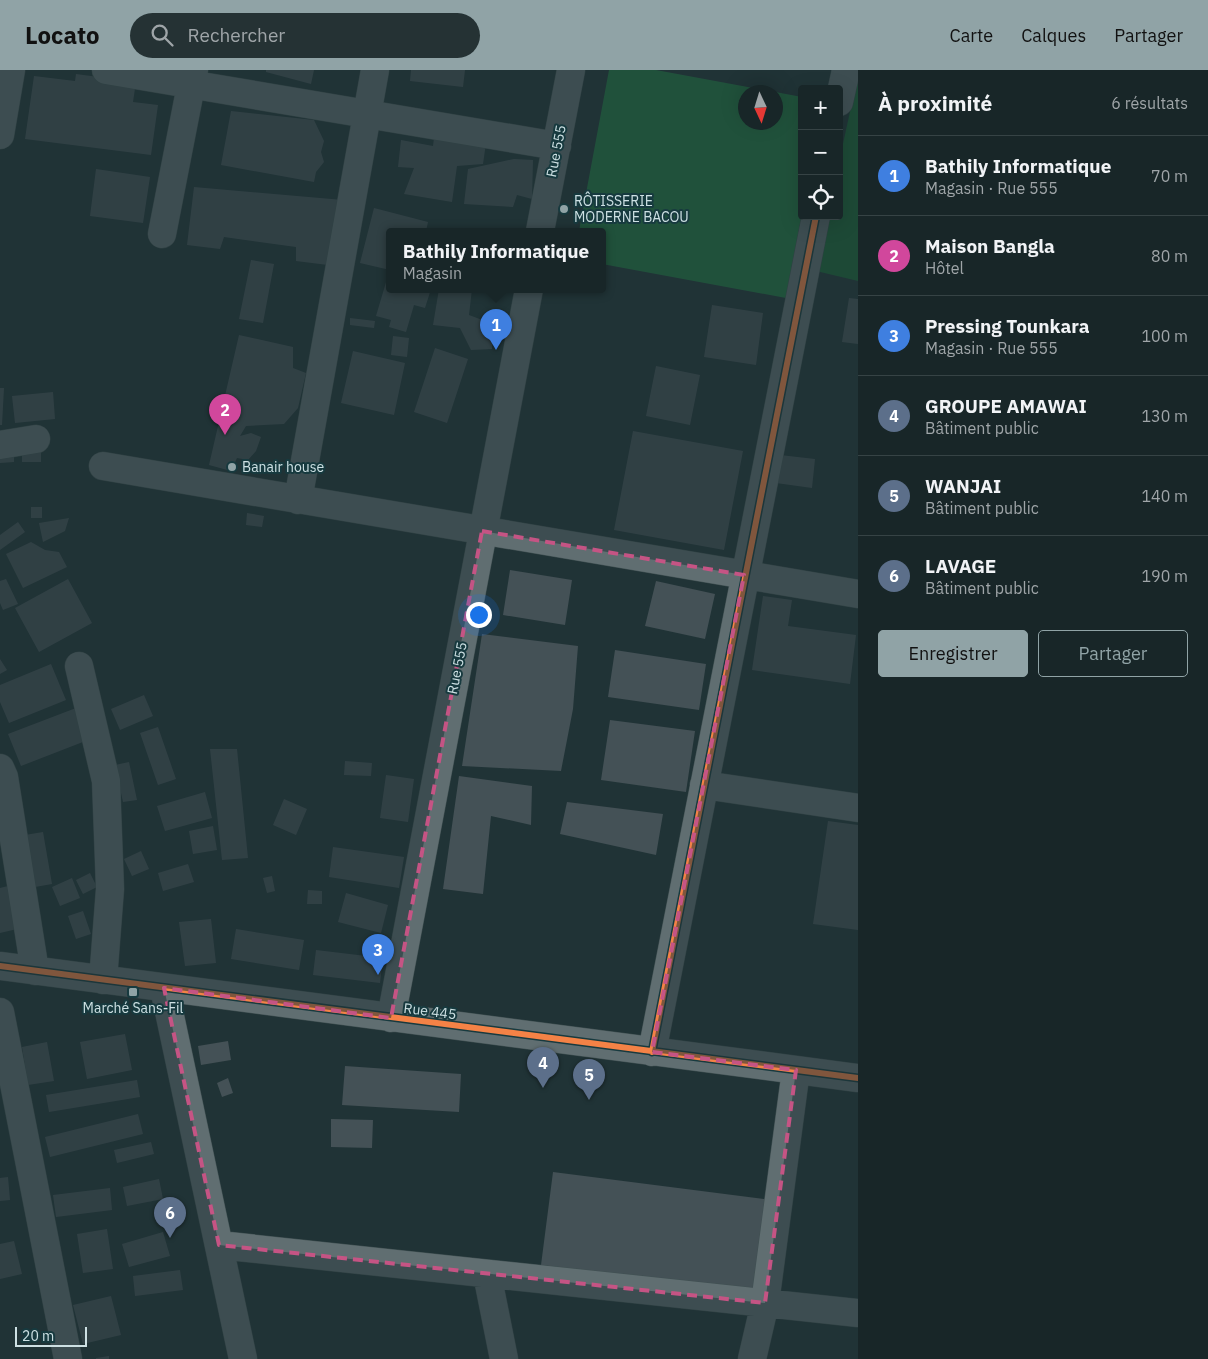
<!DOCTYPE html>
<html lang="fr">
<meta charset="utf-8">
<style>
:root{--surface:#182628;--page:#253234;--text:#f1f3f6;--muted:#9fa5a8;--line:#364345;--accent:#90a3a6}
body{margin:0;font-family:"IBM Plex Sans",sans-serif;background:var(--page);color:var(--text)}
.controls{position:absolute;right:15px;top:15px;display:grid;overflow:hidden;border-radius:5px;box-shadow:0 5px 20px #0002}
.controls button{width:45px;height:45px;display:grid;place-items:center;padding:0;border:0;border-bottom:1px solid var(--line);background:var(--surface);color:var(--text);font:25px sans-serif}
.compass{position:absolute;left:738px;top:15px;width:45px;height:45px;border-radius:50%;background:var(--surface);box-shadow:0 5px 20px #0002;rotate:176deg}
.scale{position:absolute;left:15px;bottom:12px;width:72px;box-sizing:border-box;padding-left:5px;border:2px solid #cde0e3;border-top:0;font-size:14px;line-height:18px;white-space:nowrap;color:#cde0e3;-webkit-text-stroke:4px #173a3f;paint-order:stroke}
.you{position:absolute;left:478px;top:544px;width:18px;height:18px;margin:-12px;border:4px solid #fff;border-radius:50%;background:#1a73e8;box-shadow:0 0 0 8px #1a73e833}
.badge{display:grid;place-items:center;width:32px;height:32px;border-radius:50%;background:var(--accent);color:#fff;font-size:16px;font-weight:700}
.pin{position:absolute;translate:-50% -41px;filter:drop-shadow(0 1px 2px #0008)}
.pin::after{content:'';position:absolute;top:26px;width:18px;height:15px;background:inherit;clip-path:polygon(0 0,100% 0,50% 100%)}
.popup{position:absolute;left:386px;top:158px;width:220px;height:65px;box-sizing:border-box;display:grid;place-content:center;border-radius:5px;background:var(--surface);filter:drop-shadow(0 1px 4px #0005);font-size:16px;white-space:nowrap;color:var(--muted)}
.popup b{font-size:19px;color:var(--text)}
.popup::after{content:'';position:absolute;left:50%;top:100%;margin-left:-10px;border:10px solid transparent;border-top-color:var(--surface)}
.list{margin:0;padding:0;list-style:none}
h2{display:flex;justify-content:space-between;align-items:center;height:65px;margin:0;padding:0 20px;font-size:21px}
h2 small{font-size:16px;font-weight:400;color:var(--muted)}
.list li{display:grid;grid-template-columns:32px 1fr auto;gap:15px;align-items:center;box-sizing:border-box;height:80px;padding:0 20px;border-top:1px solid var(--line)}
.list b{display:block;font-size:19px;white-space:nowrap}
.list p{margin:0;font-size:16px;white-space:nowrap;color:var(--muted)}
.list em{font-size:16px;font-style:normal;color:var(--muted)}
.actions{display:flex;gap:10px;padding:15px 20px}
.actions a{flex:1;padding:11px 0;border:1px solid var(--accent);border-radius:5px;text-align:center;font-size:18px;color:var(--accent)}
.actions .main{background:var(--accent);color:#111}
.icon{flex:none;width:28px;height:28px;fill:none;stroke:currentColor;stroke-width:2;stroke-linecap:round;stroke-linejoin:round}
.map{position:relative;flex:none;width:858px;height:1289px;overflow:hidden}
header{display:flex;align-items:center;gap:30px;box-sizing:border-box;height:70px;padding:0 25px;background:var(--accent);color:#111}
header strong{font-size:24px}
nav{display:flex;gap:28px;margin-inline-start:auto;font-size:18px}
.search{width:350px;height:45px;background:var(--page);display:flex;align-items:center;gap:12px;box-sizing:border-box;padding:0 18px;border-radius:28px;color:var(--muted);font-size:19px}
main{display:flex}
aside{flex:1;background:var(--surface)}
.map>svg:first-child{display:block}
</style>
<header>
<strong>Locato</strong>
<div class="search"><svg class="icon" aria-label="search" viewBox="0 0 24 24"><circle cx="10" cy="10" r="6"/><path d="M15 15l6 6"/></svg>Rechercher</div>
<nav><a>Carte</a><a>Calques</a><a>Partager</a></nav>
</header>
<main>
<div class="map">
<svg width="858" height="1289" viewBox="0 0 858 1289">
<rect width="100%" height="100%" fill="#203336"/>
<path fill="#196437" d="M 858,5 L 858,211 L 816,201 L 828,146 L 839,146 L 839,92 Z"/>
<path fill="#207642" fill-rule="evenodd" d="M 609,0 L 656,0 L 802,27 L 802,144 L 786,228 L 602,194 L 602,161 L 579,161 ZM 746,22 L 776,22 L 776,52 L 746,52 Z"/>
<path fill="#445156" d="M 266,0 L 314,0 L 311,14 L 266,2 Z
M 411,0 L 465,0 L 463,17 L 410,11 Z
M 76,4 L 136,12 L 133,32 L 158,35 L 151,85 L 25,69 L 34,6 L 75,11 Z
M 231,41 L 314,50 L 324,71 L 321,82 L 324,92 L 316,102 L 314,112 L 221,95 Z
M 434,68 L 486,73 L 483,94 L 457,96 L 452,132 L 404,124 L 414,98 L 398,97 L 401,70 L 433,76 Z
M 514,89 L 533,90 L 532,129 L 517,125 L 513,137 L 464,134 L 468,99 Z
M 96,99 L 150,107 L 143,153 L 90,146 Z
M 194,117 L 343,130 L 328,195 L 296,191 L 296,177 L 224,167 L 220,179 L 187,175 Z
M 374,138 L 428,152 L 426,161 L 390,161 L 390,200 L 360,193 Z
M 251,190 L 274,194 L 263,253 L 239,249 Z
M 389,202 L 390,219 L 431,219 L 425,238 L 414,235 L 406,262 L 389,257 L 391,250 L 376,246 Z
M 439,219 L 472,219 L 469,245 L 493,254 L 492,279 L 471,280 L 460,258 L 433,255 Z
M 849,228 L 858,229 L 858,274 L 842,272 Z
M 712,235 L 763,243 L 756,295 L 704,287 Z
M 350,248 L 375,251 L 374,258 L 350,255 Z
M 239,265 L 293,277 L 293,298 L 306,303 L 298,338 L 284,354 L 246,356 L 240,366 L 251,363 L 261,367 L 256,381 L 248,390 L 237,388 L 231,401 L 209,395 Z
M 393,266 L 409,268 L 407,287 L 391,285 Z
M 435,278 L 468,289 L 447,353 L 414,342 Z
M 353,281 L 405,293 L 394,345 L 341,333 Z
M 656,296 L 700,305 L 690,355 L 646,346 Z
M 0,318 L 4,318 L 2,355 L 0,355 Z
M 53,322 L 55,349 L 15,353 L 12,326 Z
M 633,361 L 743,381 L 724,480 L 614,460 Z
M 22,378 L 41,378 L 41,392 L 22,392 Z
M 14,382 L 14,392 L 0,393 L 0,383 Z
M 780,385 L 815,389 L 812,418 L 776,413 Z
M 31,437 L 42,437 L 42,448 L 31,448 Z
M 247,443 L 264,446 L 262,457 L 246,455 Z
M 69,448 L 65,461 L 43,472 L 39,453 Z
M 18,452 L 25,462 L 0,480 L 0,465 Z
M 31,472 L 45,480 L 59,482 L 67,497 L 23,518 L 6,484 Z
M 510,500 L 572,510 L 565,555 L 503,545 Z
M 6,509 L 18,534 L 3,540 L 0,533 L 0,511 Z
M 68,509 L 92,553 L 39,582 L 15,538 Z
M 656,511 L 715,524 L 705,569 L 645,556 Z
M 763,526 L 792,530 L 788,556 L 856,565 L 850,614 L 752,600 Z
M 482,564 L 578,576 L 573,639 L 561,701 L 462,696 Z
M 615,580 L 706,594 L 699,640 L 608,627 Z
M 0,589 L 7,600 L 0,604 Z
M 51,594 L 66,630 L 9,653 L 0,632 L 0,615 Z
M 144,625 L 153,646 L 120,660 L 111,639 Z
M 76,638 L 88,670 L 21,696 L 8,664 Z
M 610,650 L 695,661 L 686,722 L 601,710 Z
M 158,657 L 176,709 L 158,715 L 140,663 Z
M 210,679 L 237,679 L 248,788 L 222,790 Z
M 345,691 L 372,693 L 371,706 L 344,705 Z
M 129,692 L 137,730 L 123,732 L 115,695 Z
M 386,705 L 414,709 L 408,752 L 380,748 Z
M 459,706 L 532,716 L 531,755 L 491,746 L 483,824 L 443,819 Z
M 205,722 L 212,748 L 165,761 L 157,736 Z
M 284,729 L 307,739 L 296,765 L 273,755 Z
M 567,732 L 663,744 L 656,785 L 560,764 Z
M 828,751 L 858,755 L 858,860 L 813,854 Z
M 213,756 L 217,780 L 193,784 L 189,761 Z
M 43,762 L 52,814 L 35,817 L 25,765 Z
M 333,777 L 404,787 L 399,818 L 329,807 Z
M 141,781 L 149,799 L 132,806 L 124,789 Z
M 188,794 L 194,812 L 163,821 L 158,803 Z
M 90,803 L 97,817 L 83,824 L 76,810 Z
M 272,806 L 275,821 L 267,823 L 263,808 Z
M 72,808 L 80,828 L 60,836 L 52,817 Z
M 8,816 L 17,859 L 0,863 L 0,818 Z
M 308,820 L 322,821 L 322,834 L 307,834 Z
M 346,823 L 388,835 L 381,863 L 338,852 Z
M 83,841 L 91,864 L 76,869 L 68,846 Z
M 211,849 L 216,893 L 185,896 L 179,852 Z
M 236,859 L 304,870 L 299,900 L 231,889 Z
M 316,880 L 383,888 L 380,913 L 313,905 Z
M 125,964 L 132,1000 L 87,1009 L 80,972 Z
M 228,971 L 231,990 L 201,995 L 198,976 Z
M 47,972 L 54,1011 L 28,1015 L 22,977 Z
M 345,996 L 461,1004 L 459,1042 L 342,1035 Z
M 228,1008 L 233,1023 L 222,1027 L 217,1013 Z
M 137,1010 L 140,1027 L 49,1042 L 46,1025 Z
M 138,1044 L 143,1064 L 50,1087 L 45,1067 Z
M 331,1049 L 373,1050 L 372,1078 L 331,1077 Z
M 151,1072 L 154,1084 L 117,1093 L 114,1080 Z
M 553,1102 L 772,1130 L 760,1223 L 541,1195 Z
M 8,1107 L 10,1130 L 0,1131 L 0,1108 Z
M 159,1109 L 163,1129 L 127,1136 L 123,1117 Z
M 110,1118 L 112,1140 L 56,1147 L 53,1125 Z
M 107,1159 L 113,1199 L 83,1203 L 77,1164 Z
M 163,1162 L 170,1186 L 129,1197 L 122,1174 Z
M 14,1171 L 22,1204 L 0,1209 L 0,1174 Z
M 180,1200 L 183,1220 L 135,1226 L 133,1206 Z
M 111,1226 L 121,1265 L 83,1274 L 73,1235 Z
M 109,1286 L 109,1289 L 96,1289 L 96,1288 Z"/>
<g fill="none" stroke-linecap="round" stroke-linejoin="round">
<defs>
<path id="minor" d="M 106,0 L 557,76
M 839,32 L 846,0
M 0,65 L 11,0
M 540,161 L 571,0
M 162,164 L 194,0
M 0,375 L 36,369
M 103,396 L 858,524
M 298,430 L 375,0
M 79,596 L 106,711 L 110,819 L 103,910
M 0,698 L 4,707 L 35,901
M 704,715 L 858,738
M 0,896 L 858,1008
M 164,918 L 243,1289
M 0,942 L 68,1289
M 391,948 L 529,219
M 652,982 L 816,146
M 219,1175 L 858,1243
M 487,1204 L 504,1289
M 752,1289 L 765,1233 L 796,1000"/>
</defs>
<use href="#minor" stroke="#415153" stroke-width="29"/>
<use href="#minor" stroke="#606e71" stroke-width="28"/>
<defs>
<path id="cycleway" d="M 0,896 L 858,1008
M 652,982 L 816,146"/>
</defs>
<use href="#cycleway" stroke="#173a3f" stroke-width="9"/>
<use href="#cycleway" stroke="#f48246" stroke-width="6"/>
</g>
<path d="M0 0H858V1289H0ZM 482,461 L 744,505 L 652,982 L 796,1000 L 765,1233 L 219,1175 L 164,918 L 391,948 Z" fill="#203336" fill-opacity=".55" fill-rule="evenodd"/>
<path fill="none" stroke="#c55484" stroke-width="4" stroke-dasharray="10 6" stroke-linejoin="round" d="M 482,461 L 744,505 L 652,982 L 796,1000 L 765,1233 L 219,1175 L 164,918 L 391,948 Z"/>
<g fill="#90a3a6" stroke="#173a3f" stroke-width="2">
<circle cx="564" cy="139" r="5"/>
<circle cx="232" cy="397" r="5"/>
<rect x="128" y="917" width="10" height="10" rx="2.5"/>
</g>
<g text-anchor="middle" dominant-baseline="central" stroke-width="4" stroke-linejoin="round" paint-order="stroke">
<g font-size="14" fill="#cde0e3" stroke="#173a3f">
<text transform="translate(556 81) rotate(-79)">Rue 555</text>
<text transform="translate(457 598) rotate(-79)">Rue 555</text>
<text transform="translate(430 941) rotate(7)">Rue 445</text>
</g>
<g font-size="14" fill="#cde0e3" stroke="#173a3f" text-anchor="start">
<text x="574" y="131">RÔTISSERIE<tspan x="574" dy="16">MODERNE BACOU</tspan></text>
<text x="242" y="397">Banair house</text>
<text x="133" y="938" text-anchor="middle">Marché Sans-Fil</text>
</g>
</g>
</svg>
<div class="controls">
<button>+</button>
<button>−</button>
<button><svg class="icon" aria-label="locate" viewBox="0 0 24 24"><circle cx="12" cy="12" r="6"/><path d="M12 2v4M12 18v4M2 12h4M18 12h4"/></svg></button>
</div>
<svg class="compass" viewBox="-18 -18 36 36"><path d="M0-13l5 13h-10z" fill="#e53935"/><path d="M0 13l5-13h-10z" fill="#9fa5a8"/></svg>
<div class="scale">20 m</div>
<div class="you"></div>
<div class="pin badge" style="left:496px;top:280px;background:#3f7fe0">1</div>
<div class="popup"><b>Bathily Informatique</b>Magasin</div>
<div class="pin badge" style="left:225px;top:365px;background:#d1479c">2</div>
<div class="pin badge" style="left:378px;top:905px;background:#3f7fe0">3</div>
<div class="pin badge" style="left:543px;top:1018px;background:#5c6f8a">4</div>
<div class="pin badge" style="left:589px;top:1030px;background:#5c6f8a">5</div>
<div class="pin badge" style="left:170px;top:1168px;background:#5c6f8a">6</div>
</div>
<aside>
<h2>À proximité<small>6 résultats</small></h2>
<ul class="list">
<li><span class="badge" style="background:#3f7fe0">1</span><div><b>Bathily Informatique</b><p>Magasin · Rue 555</p></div><em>70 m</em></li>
<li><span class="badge" style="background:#d1479c">2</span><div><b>Maison Bangla</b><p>Hôtel</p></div><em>80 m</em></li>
<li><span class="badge" style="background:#3f7fe0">3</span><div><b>Pressing Tounkara</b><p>Magasin · Rue 555</p></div><em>100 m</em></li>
<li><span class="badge" style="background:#5c6f8a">4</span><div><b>GROUPE AMAWAI</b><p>Bâtiment public</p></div><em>130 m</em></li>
<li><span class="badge" style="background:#5c6f8a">5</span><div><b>WANJAI</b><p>Bâtiment public</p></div><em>140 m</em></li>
<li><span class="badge" style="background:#5c6f8a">6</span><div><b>LAVAGE</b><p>Bâtiment public</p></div><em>190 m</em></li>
</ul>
<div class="actions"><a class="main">Enregistrer</a><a>Partager</a></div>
</aside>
</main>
